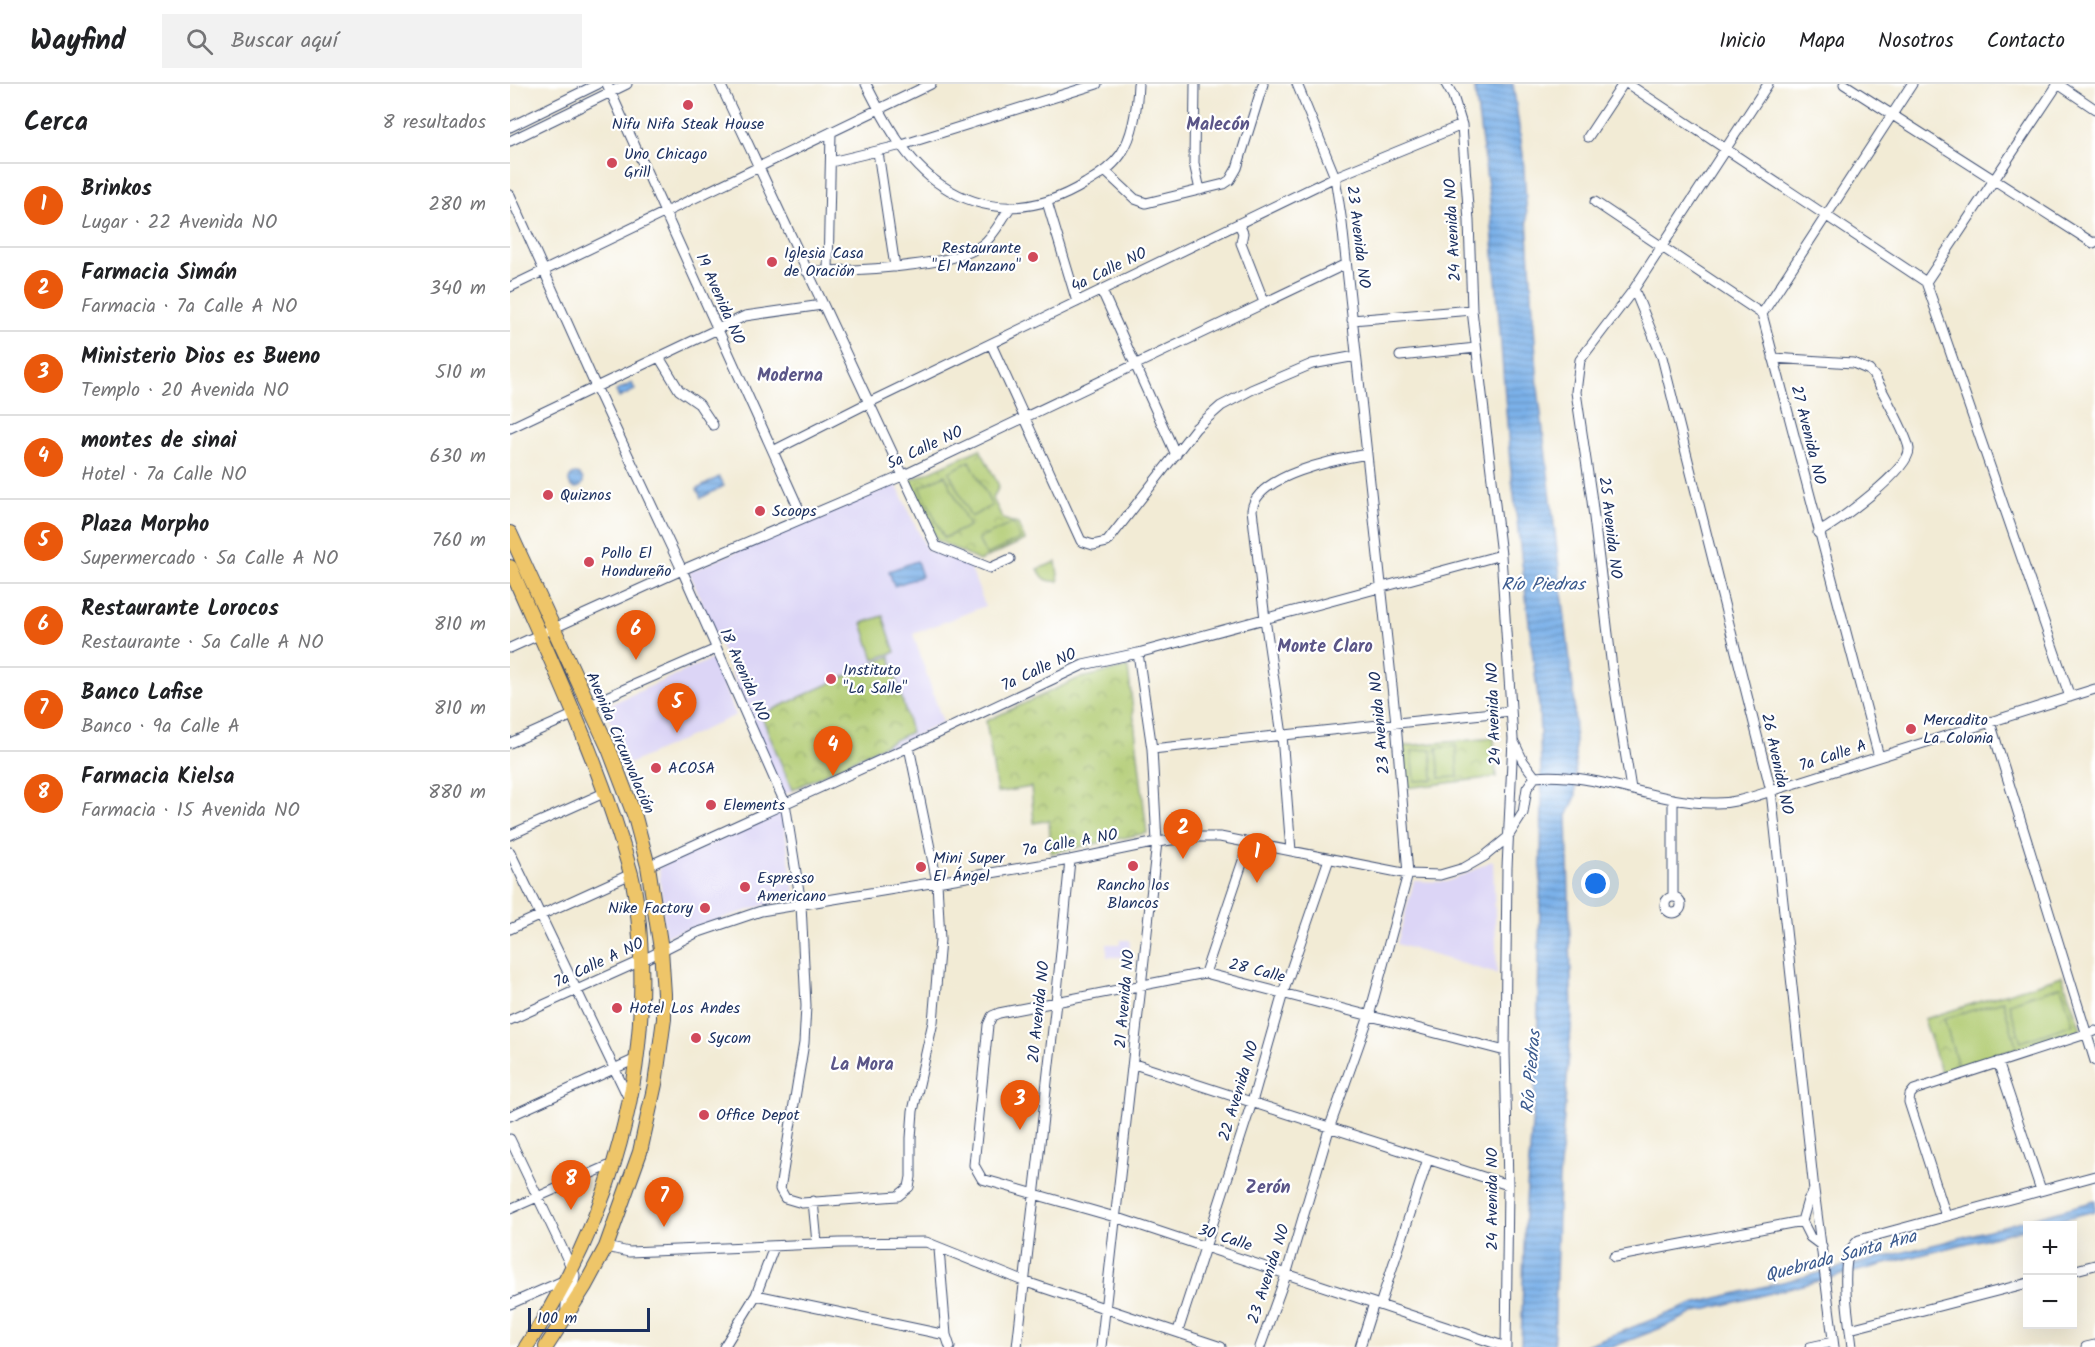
<!DOCTYPE html>
<html lang="es">
<meta charset="utf-8">
<style>
:root{--surface:#fff;--page:#f2f2f2;--text:#202124;--muted:#757577;--line:#e0e0e0;--accent:#ea580c}
body{margin:0;font-family:Kalam,sans-serif;background:var(--page);color:var(--text)}
.controls{position:absolute;right:18px;bottom:18px;display:grid;overflow:hidden;border-radius:0px;box-shadow:0 6px 24px #0002}
.controls button{width:54px;height:54px;display:grid;place-items:center;padding:0;border:0;border-bottom:2px solid var(--line);background:var(--surface);color:var(--text);font:30px sans-serif}
.scale{position:absolute;left:18px;bottom:15px;width:122px;box-sizing:border-box;padding-left:6px;border:3px solid #1b2f5e;border-top:0;font-size:16px;line-height:21px;white-space:nowrap;color:#1b2f5e;-webkit-text-stroke:4px #fff;paint-order:stroke}
.you{position:absolute;left:1086px;top:800px;width:21px;height:21px;margin:-15px;border:4px solid #fff;border-radius:50%;background:#1a73e8;box-shadow:0 0 0 9px #1a73e833}
.badge{display:grid;place-items:center;width:39px;height:39px;border-radius:50%;background:var(--accent);color:#fff;font-size:20px;font-weight:700}
.pin{position:absolute;translate:-50% -50px;filter:drop-shadow(0 2px 3px #0008)}
.pin::after{content:'';position:absolute;top:32px;width:21px;height:18px;background:inherit;clip-path:polygon(0 0,100% 0,50% 100%)}
.list{margin:0;padding:0;list-style:none}
h2{display:flex;justify-content:space-between;align-items:center;height:78px;margin:0;padding:0 24px;font-size:26px}
h2 small{font-size:20px;font-weight:400;color:var(--muted)}
.list li{display:grid;grid-template-columns:39px 1fr auto;gap:18px;align-items:center;box-sizing:border-box;height:84px;padding:0 24px;border-top:2px solid var(--line)}
.list b{display:block;font-size:22px;white-space:nowrap}
.list p{margin:0;font-size:20px;white-space:nowrap;color:var(--muted)}
.list em{font-size:20px;font-style:normal;color:var(--muted)}
.icon{flex:none;width:33px;height:33px;fill:none;stroke:currentColor;stroke-width:2;stroke-linecap:round;stroke-linejoin:round}
.map{position:relative;flex:none;width:1585px;height:1263px;overflow:hidden}
header{display:flex;align-items:center;gap:36px;box-sizing:border-box;height:84px;padding:0 30px;background:var(--surface);border-bottom:2px solid var(--line)}
header strong{font-size:28px}
nav{display:flex;gap:33px;margin-inline-start:auto;font-size:21px}
.search{width:420px;height:54px;background:var(--page);display:flex;align-items:center;gap:15px;box-sizing:border-box;padding:0 21px;border-radius:0px;color:var(--muted);font-size:22px}
main{display:flex}
aside{flex:1;background:var(--surface)}
.map>svg:first-child{display:block}
</style>
<header>
<strong>Wayfind</strong>
<div class="search"><svg class="icon" aria-label="search" viewBox="0 0 24 24"><circle cx="10" cy="10" r="6"/><path d="M15 15l6 6"/></svg>Buscar aquí</div>
<nav><a>Inicio</a><a>Mapa</a><a>Nosotros</a><a>Contacto</a></nav>
</header>
<main>
<aside>
<h2>Cerca<small>8 resultados</small></h2>
<ul class="list">
<li><span class="badge">1</span><div><b>Brinkos</b><p>Lugar · 22 Avenida NO</p></div><em>280 m</em></li>
<li><span class="badge">2</span><div><b>Farmacia Simán</b><p>Farmacia · 7a Calle A NO</p></div><em>340 m</em></li>
<li><span class="badge">3</span><div><b>Ministerio Dios es Bueno</b><p>Templo · 20 Avenida NO</p></div><em>510 m</em></li>
<li><span class="badge">4</span><div><b>montes de sinai</b><p>Hotel · 7a Calle NO</p></div><em>630 m</em></li>
<li><span class="badge">5</span><div><b>Plaza Morpho</b><p>Supermercado · 5a Calle A NO</p></div><em>760 m</em></li>
<li><span class="badge">6</span><div><b>Restaurante Lorocos</b><p>Restaurante · 5a Calle A NO</p></div><em>810 m</em></li>
<li><span class="badge">7</span><div><b>Banco Lafise</b><p>Banco · 9a Calle A</p></div><em>810 m</em></li>
<li><span class="badge">8</span><div><b>Farmacia Kielsa</b><p>Farmacia · 15 Avenida NO</p></div><em>880 m</em></li>
</ul>
</aside>
<div class="map">
<svg width="1585" height="1263" viewBox="0 0 1585 1263">
<defs>
<pattern id="park-crowns" width="20" height="18" patternUnits="userSpaceOnUse" patternTransform="scale(1.5)"><rect width="20" height="18" fill="#b0cb71"/><path d="M2 6a3 3 0 1 1 6 0M12 15a3 3 0 1 1 6 0" fill="none" stroke="#8ea560"/></pattern>
<pattern id="water-rules" width="6" height="5" patternUnits="userSpaceOnUse" patternTransform="scale(1.5)"><rect width="6" height="5" fill="#7bb1e9"/><path d="M0 2.5h6" fill="none" stroke="#6490c0"/></pattern>
</defs>
<rect width="100%" height="100%" fill="#fff"/>
<filter id="ink" filterUnits="userSpaceOnUse"><feTurbulence type="fractalNoise" baseFrequency=".0167" numOctaves="2"/><feDisplacementMap in="SourceGraphic" scale="12" xChannelSelector="R" yChannelSelector="G"/><feConvolveMatrix kernelMatrix="1 2 1 2 8 2 1 2 1" color-interpolation-filters="sRGB"/></filter>
<filter id="wash" filterUnits="userSpaceOnUse"><feTurbulence type="fractalNoise" baseFrequency=".008" numOctaves="4" result="noise"/><feDisplacementMap in="SourceGraphic" scale="24" xChannelSelector="R" yChannelSelector="G"/><feGaussianBlur stdDeviation="1.35" result="paint"/><feColorMatrix in="noise" values="0 0 0 0 0 0 0 0 0 0 0 0 0 0 0 0 0 1.4 0 .05"/><feComposite in="paint" operator="in"/></filter>
<g filter="url(#wash)">
<rect width="100%" height="100%" fill="#f2ebd5"/>
<path fill="#dcd5f6" d="M 386,400 L 417,466 L 459,480 L 475,522 L 403,550 L 433,639 L 273,711 L 179,488 Z
M 202,575 L 226,631 L 119,680 L 94,623 Z
M 272,728 L 285,812 L 155,852 L 149,783 Z
M 983,776 L 987,890 L 887,860 L 904,797 L 936,798 L 954,791 Z
M 611,856 L 620,856 L 619,872 L 624,872 L 624,880 L 615,880 L 615,873 L 597,873 L 597,860 L 610,860 Z"/>
<path fill="url(#park-crowns)" stroke="#667d68" stroke-width="1.5" d="M 470,365 L 489,402 L 483,415 L 493,435 L 508,440 L 515,456 L 469,477 L 427,456 L 399,397 Z
M 380,572 L 401,648 L 282,706 L 251,631 Z
M 618,583 L 637,749 L 541,769 L 539,736 L 524,739 L 521,703 L 487,709 L 476,637 L 567,595 Z
M 984,654 L 986,693 L 896,704 L 893,662 Z
M 1552,892 L 1571,945 L 1431,988 L 1414,935 Z"/>
<path fill="#b0cb71" stroke="#667d68" stroke-width="1.5" d="M 460,377 L 482,422 L 461,433 L 439,388 Z
M 435,391 L 459,442 L 434,454 L 410,403 Z
M 503,439 L 510,455 L 476,471 L 468,455 Z
M 546,478 L 549,497 C 538,498 533,496 528,485 Z
M 373,532 L 385,568 L 364,575 L 352,539 Z
M 946,662 L 948,693 L 930,694 L 927,664 Z
M 921,665 L 923,696 L 905,697 L 902,667 Z
M 1551,902 L 1563,940 L 1511,958 L 1499,919 Z
M 1493,917 L 1507,964 L 1448,982 L 1434,935 Z"/>
<path fill="url(#water-rules)" stroke="#4b70a4" stroke-width="1.5" d="M 964,0 L 1003,0 L 1013,71 L 1028,304 L 1064,611 L 1066,712 L 1057,732 L 1062,932 L 1049,1096 L 1044,1263 L 1011,1263 L 1015,1130 L 1027,976 L 1032,717 L 1029,623 L 1000,378 L 980,117 Z
M 122,299 L 125,306 L 109,314 L 106,307 Z
M59 397a7 7 0 1 1 14 0a7 7 0 1 1-14 0Z
M 209,393 L 214,402 L 191,414 L 187,405 Z
M 407,477 L 412,492 L 384,502 L 379,487 Z
M 1585,1117 L 1585,1127 L 1528,1141 L 1518,1142 L 1517,1144 L 1186,1228 L 1156,1242 L 1102,1263 L 1071,1263 L 1183,1220 L 1431,1159 Z"/>
</g>
<g filter="url(#ink)">
<g fill="none" stroke-linecap="round" stroke-linejoin="round">
<defs>
<path id="minor" d="M 97,0 L 293,434
M 210,0 L 426,462 L 480,484 L 500,475
M 356,0 C 374,36 396,78 431,101 C 479,133 529,128 576,99 C 590,91 602,83 611,70 C 624,50 627,24 628,0
M 685,0 L 684,79 L 690,106
M 936,0 L 943,12 L 952,41 L 959,137 L 962,226 L 991,471 L 1003,655 L 997,784 L 995,967 L 998,1101 L 996,1263
M 1118,0 L 1416,198
M 1334,0 L 1583,159 L 1585,158
M 1548,0 L 1585,25
M 0,43 L 88,0
M 1078,53 L 1113,0
M 0,57 L 117,0
M 368,68 L 385,183
M 321,78 L 392,61 L 587,0
M 595,87 L 625,115 L 636,119 L 714,100 L 720,96 L 727,84 L 753,0
M 0,111 L 86,303 L 172,486 L 275,719 L 291,820 L 296,922 L 294,959 L 270,1105 L 275,1114 L 292,1119 L 388,1112 L 399,1103 L 401,1093 L 401,1054 L 403,1027 L 423,938 L 430,856 L 427,798 L 399,663
M 537,118 L 567,218
M 1085,118 L 1252,230 L 1369,673
M 729,140 L 733,149 L 731,159 L 754,218
M 296,187 C 335,187 443,184 472,161 C 484,152 491,136 500,124
M 318,187 L 321,48
M 1416,198 L 1560,613
M 1416,198 L 1548,0
M 0,203 L 421,0
M 1124,205 L 1152,273 L 1261,707 L 1304,1106 L 1324,1263
M 592,207 L 666,371
M 1252,230 L 1402,0
M 842,236 L 962,226
M 481,260 L 571,457 L 583,461 L 597,458 L 686,344 L 711,322 L 741,306 L 802,280 L 846,272
M 890,272 L 966,264
M 149,273 L 169,306 L 189,320 L 203,341
M 1263,274 L 1343,279 L 1359,286 L 1365,293 C 1372,307 1398,352 1399,365 C 1400,386 1327,438 1308,449
M 0,344 L 235,232 L 312,221
M 263,367 L 358,319 L 825,93 L 952,41
M 0,564 L 172,486 L 392,392 L 836,180
M 78,621 L 206,565
M 1480,638 L 1585,977
M 0,659 L 65,630
M 1005,660 L 1013,677 L 1025,693 C 1085,687 1143,719 1202,719 C 1223,720 1242,713 1261,707 L 1585,605
M 642,665 L 1001,627
M 1121,705 L 1103,592 L 1082,417 L 1066,308 L 1070,276 L 1124,205 L 1258,0
M 0,751 L 96,708
M 781,767 L 772,651 L 755,535 L 742,426 C 746,391 828,375 857,370
M 0,768 L 119,1015
M 138,782 L 399,663 L 573,581 L 628,569 L 991,471
M1155 821a8 8 0 1 1 16 0a8 8 0 1 1-16 0Z
M 1163,813 L 1163,715
M 0,845 L 121,790
M 695,889 L 739,759
M 0,936 L 131,877 L 186,849 L 251,827 L 560,776 L 647,758 L 683,753 L 710,753 L 898,790 L 930,791 L 954,784 L 975,772 L 997,754 L 1013,729 L 1017,704 L 1025,693
M 995,967 L 695,889 L 489,929 L 482,932 L 478,941 L 464,1081 L 472,1095 L 605,1133 L 996,1263
M 1488,978 L 1531,1106
M 624,980 L 998,1101
M 0,1032 L 128,974
M 0,1055 L 65,1191 C 65,1206 52,1216 57,1230
M 1304,1106 L 1298,1116 L 1292,1137 L 1300,1153 L 1312,1162
M 303,1117 L 307,1159
M 0,1125 L 105,1079
M 1436,1132 L 1399,1018 L 1400,1011 L 1404,1006 L 1585,947
M 96,1163 L 119,1168 L 330,1159 L 416,1158 L 513,1197 L 711,1263
M 429,1165 L 436,1251 L 440,1263
M 1104,1173 L 1292,1137
M 1562,1187 L 1585,1181
M 246,1211 L 436,1251
M 0,1220 L 55,1196
M 870,1221 L 918,1075
M 1340,1245 L 1518,1199
M 668,1247 L 742,1018 L 773,909 L 819,775
M 214,1263 L 246,1211 L 264,1163
M 507,1263 L 546,918 L 560,776
M 591,1263 L 647,758 L 642,665 L 628,569
M 750,1263 L 776,1191 L 820,1042 L 859,932 L 898,790 L 886,639 L 832,139 L 825,93 L 787,0
M 850,1263 L 864,1219
M 1300,1263 L 1323,1258
M 1342,1263 C 1339,1236 1333,1203 1337,1176 C 1338,1167 1343,1162 1349,1156 L 1585,1092
M 1576,1263 L 1585,1261"/>
<path id="highway" d="M 0,449 L 99,665 L 125,733 L 138,782 L 151,865 L 154,910 L 154,935 L 145,1000 L 130,1068 L 96,1163 L 75,1202 L 36,1263
M 0,483 C 44,584 92,683 121,790 C 128,818 130,846 131,875 C 136,1014 93,1148 16,1263"/>
</defs>
<use href="#minor" stroke="#3b4b70" stroke-width="11"/>
<use href="#highway" stroke="#3b4b70" stroke-width="16"/>
<use href="#minor" stroke="#fff" stroke-width="9"/>
<use href="#highway" stroke="#eec569" stroke-width="14"/>
</g>
</g>
<g fill="#d1495b" stroke="#fff" stroke-width="2">
<circle cx="178" cy="21" r="6"/>
<circle cx="102" cy="79" r="6"/>
<circle cx="523" cy="173" r="6"/>
<circle cx="262" cy="178" r="6"/>
<circle cx="38" cy="411" r="6"/>
<circle cx="250" cy="427" r="6"/>
<circle cx="79" cy="478" r="6"/>
<circle cx="321" cy="595" r="6"/>
<circle cx="1401" cy="645" r="6"/>
<circle cx="146" cy="684" r="6"/>
<circle cx="201" cy="721" r="6"/>
<circle cx="623" cy="782" r="6"/>
<circle cx="411" cy="783" r="6"/>
<circle cx="235" cy="803" r="6"/>
<circle cx="195" cy="824" r="6"/>
<circle cx="107" cy="924" r="6"/>
<circle cx="186" cy="954" r="6"/>
<circle cx="194" cy="1031" r="6"/>
</g>
<g text-anchor="middle" dominant-baseline="central" stroke-width="4.5" stroke-linejoin="round" paint-order="stroke">
<g font-size="16" fill="#1b2f5e" stroke="#fff" text-anchor="start">
<text x="178" y="40" text-anchor="middle">Nifu Nifa Steak House</text>
<text x="114" y="70">Uno Chicago<tspan x="114" dy="18">Grill</tspan></text>
<text x="511" y="164" text-anchor="end">Restaurante<tspan x="511" dy="18">"El Manzano"</tspan></text>
<text x="274" y="169">Iglesia Casa<tspan x="274" dy="18">de Oración</tspan></text>
<text x="50" y="411">Quiznos</text>
<text x="262" y="427">Scoops</text>
<text x="91" y="469">Pollo El<tspan x="91" dy="18">Hondureño</tspan></text>
<text x="333" y="586">Instituto<tspan x="333" dy="18">"La Salle"</tspan></text>
<text x="1413" y="636">Mercadito<tspan x="1413" dy="18">La Colonia</tspan></text>
<text x="158" y="684">ACOSA</text>
<text x="213" y="721">Elements</text>
<text x="423" y="774">Mini Super<tspan x="423" dy="18">El Ángel</tspan></text>
<text x="247" y="794">Espresso<tspan x="247" dy="18">Americano</tspan></text>
<text x="623" y="801" text-anchor="middle">Rancho los<tspan x="623" dy="18">Blancos</tspan></text>
<text x="183" y="824" text-anchor="end">Nike Factory</text>
<text x="119" y="924">Hotel Los Andes</text>
<text x="198" y="954">Sycom</text>
<text x="206" y="1031">Office Depot</text>
</g>
<g font-size="16" fill="#1b2f5e" stroke="#fff">
<text transform="translate(943 146) rotate(-93)">24 Avenida NO</text>
<text transform="translate(848 153) rotate(83)">23 Avenida NO</text>
<text transform="translate(599 186) rotate(-26)">4a Calle NO</text>
<text transform="translate(210 215) rotate(66)">19 Avenida NO</text>
<text transform="translate(1298 351) rotate(76)">27 Avenida NO</text>
<text transform="translate(415 364) rotate(-25)">5a Calle NO</text>
<text transform="translate(1100 444) rotate(83)">25 Avenida NO</text>
<text transform="translate(529 586) rotate(-25)">7a Calle NO</text>
<text transform="translate(234 591) rotate(66)">18 Avenida NO</text>
<text transform="translate(984 630) rotate(-92)">24 Avenida NO</text>
<text transform="translate(870 639) rotate(-95)">23 Avenida NO</text>
<text transform="translate(110 659) rotate(67)">Avenida Circunvalación</text>
<text transform="translate(1323 672) rotate(-18)">7a Calle A</text>
<text transform="translate(1267 680) rotate(78)">26 Avenida NO</text>
<text transform="translate(560 759) rotate(-10)">7a Calle A NO</text>
<text transform="translate(89 879) rotate(-25)">7a Calle A NO</text>
<text transform="translate(747 887) rotate(14)">28 Calle</text>
<text transform="translate(615 915) rotate(-85)">21 Avenida NO</text>
<text transform="translate(529 928) rotate(-84)">20 Avenida NO</text>
<text transform="translate(729 1007) rotate(-73)">22 Avenida NO</text>
<text transform="translate(982 1115) rotate(-90)">24 Avenida NO</text>
<text transform="translate(715 1154) rotate(18)">30 Calle</text>
<text transform="translate(759 1190) rotate(-72)">23 Avenida NO</text>
</g>
<g font-size="18" font-weight="bold" fill="#5a5587" stroke="#fff">
<text x="708" y="41">Malecón</text>
<text x="280" y="292">Moderna</text>
<text x="815" y="563">Monte Claro</text>
<text x="352" y="981">La Mora</text>
<text x="758" y="1104">Zerón</text>
</g>
<g font-size="18" font-style="italic" fill="#3d5c8f" stroke="#fff">
<text x="1033" y="501">Río Piedras</text>
<text transform="translate(1022 988) rotate(-85)">Río Piedras</text>
<text transform="translate(1331 1173) rotate(-15)">Quebrada Santa Ana</text>
</g>
</g>
</svg>
<div class="controls">
<button>+</button>
<button>−</button>
</div>
<div class="scale">100 m</div>
<div class="you"></div>
<div class="pin badge" style="left:747px;top:799px">1</div>
<div class="pin badge" style="left:673px;top:775px">2</div>
<div class="pin badge" style="left:510px;top:1046px">3</div>
<div class="pin badge" style="left:323px;top:692px">4</div>
<div class="pin badge" style="left:167px;top:649px">5</div>
<div class="pin badge" style="left:126px;top:576px">6</div>
<div class="pin badge" style="left:154px;top:1143px">7</div>
<div class="pin badge" style="left:61px;top:1126px">8</div>
</div>
</main>
